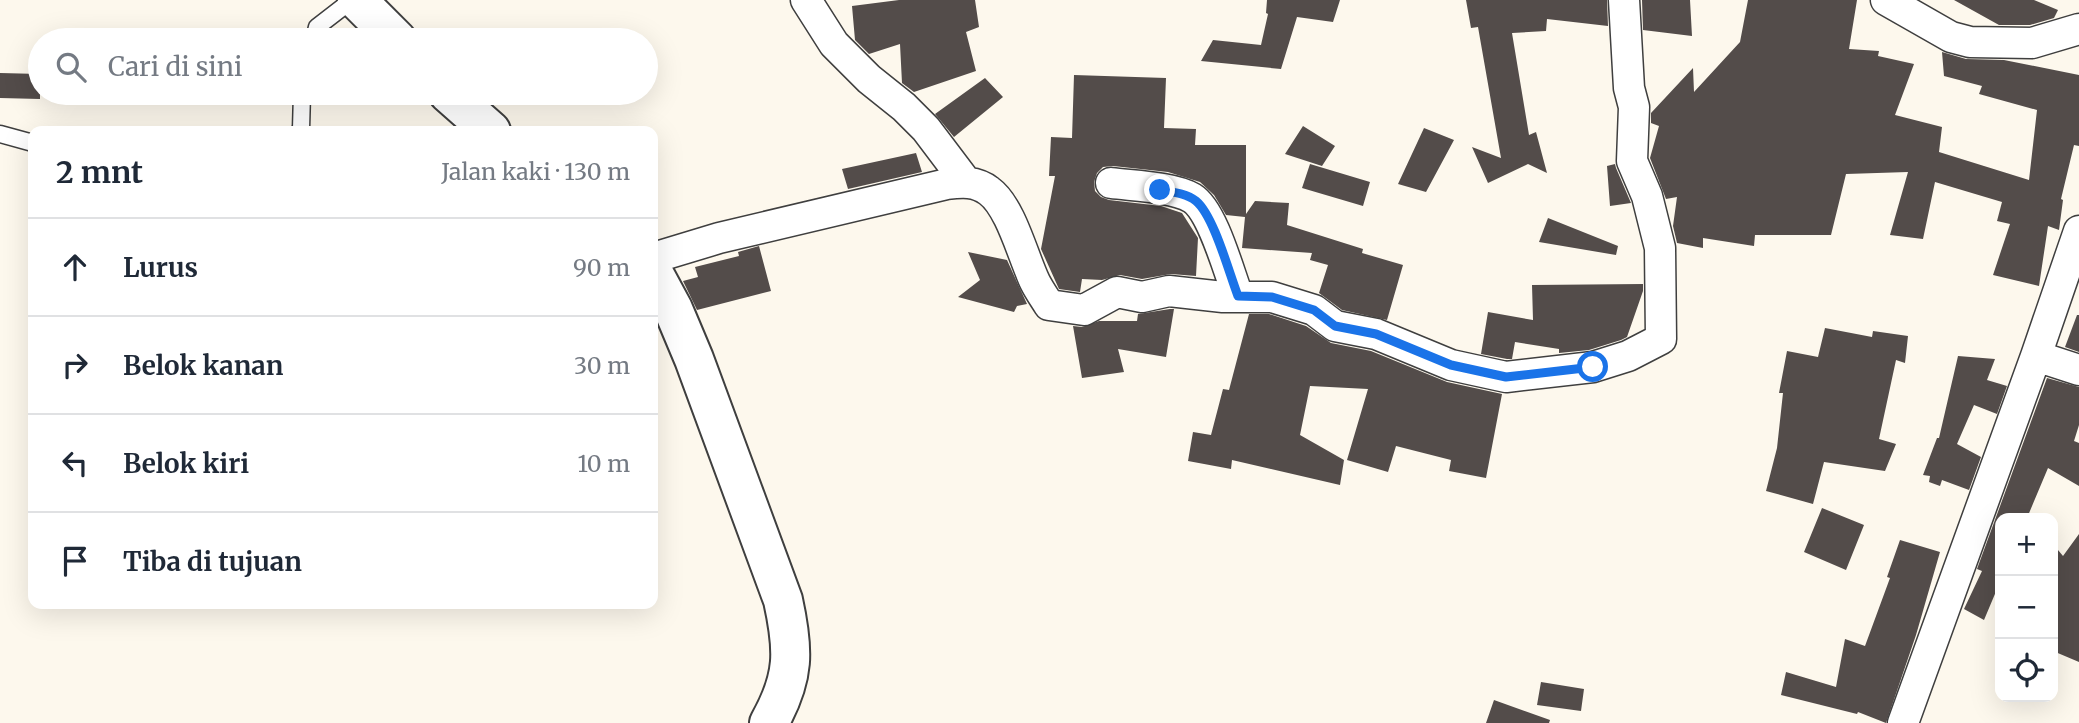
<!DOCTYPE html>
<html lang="id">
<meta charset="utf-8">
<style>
:root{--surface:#fff;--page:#f6f6f7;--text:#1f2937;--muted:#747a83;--line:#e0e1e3}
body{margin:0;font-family:Merriweather,serif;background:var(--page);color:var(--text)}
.controls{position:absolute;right:21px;bottom:21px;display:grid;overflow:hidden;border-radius:14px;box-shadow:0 7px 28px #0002}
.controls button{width:63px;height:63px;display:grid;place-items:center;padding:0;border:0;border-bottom:2px solid var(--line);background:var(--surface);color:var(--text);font:35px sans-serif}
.stop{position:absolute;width:21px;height:21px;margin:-16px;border:5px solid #1a73e8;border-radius:50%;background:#fff}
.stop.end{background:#1a73e8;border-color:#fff;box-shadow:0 2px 7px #0008}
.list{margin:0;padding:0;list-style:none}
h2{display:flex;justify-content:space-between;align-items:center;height:91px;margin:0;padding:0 28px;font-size:30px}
h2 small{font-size:23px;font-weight:400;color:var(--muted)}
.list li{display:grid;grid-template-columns:46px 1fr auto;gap:21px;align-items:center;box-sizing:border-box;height:98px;padding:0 28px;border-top:2px solid var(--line)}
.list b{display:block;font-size:26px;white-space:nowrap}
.list em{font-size:23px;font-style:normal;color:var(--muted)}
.icon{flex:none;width:38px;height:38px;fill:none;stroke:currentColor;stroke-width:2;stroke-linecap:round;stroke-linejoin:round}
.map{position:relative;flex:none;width:2079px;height:723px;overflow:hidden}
.search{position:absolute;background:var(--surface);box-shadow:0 7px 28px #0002;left:28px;top:28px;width:630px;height:77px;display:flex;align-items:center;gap:18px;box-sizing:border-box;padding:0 24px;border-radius:38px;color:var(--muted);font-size:26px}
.panel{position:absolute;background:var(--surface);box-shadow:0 7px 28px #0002;left:28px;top:126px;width:630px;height:483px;border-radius:14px}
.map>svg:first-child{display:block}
</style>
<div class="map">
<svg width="2079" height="723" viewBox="0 0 2079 723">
<rect width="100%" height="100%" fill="#fdf8ed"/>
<path fill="#534c4a" d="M 899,0 L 975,0 L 979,27 L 966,32 L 976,71 L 914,92 L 902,83 L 900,44 L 869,54 L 855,40 L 852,6 Z
M 1267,0 L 1340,0 L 1333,22 L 1297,17 L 1281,69 L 1201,61 L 1213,40 L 1261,45 L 1268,14 L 1266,13 Z
M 1466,0 L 1607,0 L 1608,26 L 1547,19 L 1546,31 L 1512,33 L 1529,135 L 1536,132 L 1547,173 L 1528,164 L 1488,183 L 1472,147 L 1501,158 L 1478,27 L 1471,28 Z
M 1642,0 L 1690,0 L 1692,36 L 1643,30 Z
M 1748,0 L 1857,0 L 1849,49 L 1879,51 L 1878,56 L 1914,64 L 1895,115 L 1942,127 L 1939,152 L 2029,180 L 2037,110 L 1979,94 L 1982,86 L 1944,76 L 1942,52 L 1966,59 L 2004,60 L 2079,75 L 2079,146 L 2074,145 L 2061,199 L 2063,200 L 2059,230 L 2048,226 L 2039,286 L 1993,275 L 2010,224 L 1997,221 L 2002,202 L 1935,182 L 1923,239 L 1890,235 L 1908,172 L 1846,174 L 1831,235 L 1755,235 L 1754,246 L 1703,238 L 1703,248 L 1677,243 L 1673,226 L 1677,197 L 1666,199 L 1650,158 L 1659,126 L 1651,123 L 1651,113 L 1693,68 L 1694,92 L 1740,42 Z
M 1954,0 L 2034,0 L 2058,10 L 2054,18 L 2030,25 L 1999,25 Z
M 0,73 L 40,74 L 40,99 L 0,98 Z
M 1074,75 L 1166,78 L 1164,128 L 1196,129 L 1195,145 L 1246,145 L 1246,214 L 1255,201 L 1289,203 L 1287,225 L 1363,249 L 1362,253 L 1403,265 L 1387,320 L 1342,310 L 1319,293 L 1328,265 L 1310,260 L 1312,253 L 1242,248 L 1245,217 L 1226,215 L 1214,195 L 1200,182 L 1168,172 L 1113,166 L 1103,167 L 1097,173 L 1094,182 L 1095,191 L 1101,197 L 1109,200 L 1161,206 L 1182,213 L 1198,238 L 1196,276 L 1171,274 L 1142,279 L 1120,275 L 1102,280 L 1082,279 L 1080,292 L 1059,289 L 1041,249 L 1055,176 L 1049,176 L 1051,137 L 1072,138 Z
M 985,78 L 1003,97 L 954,137 L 935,114 Z
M 1303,126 L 1335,146 L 1322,166 L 1285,154 Z
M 1424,128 L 1454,140 L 1426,192 L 1398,184 Z
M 916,153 L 922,172 L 848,189 L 842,169 Z
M 1310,164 L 1370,182 L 1363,206 L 1302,188 Z
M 1615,164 L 1616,168 L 1631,203 L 1610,206 L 1607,166 Z
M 1548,218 L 1618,246 L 1616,255 L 1539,242 Z
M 759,246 L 771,291 L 697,310 L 683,281 L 698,277 L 695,267 L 739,256 L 738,252 Z
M 968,252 L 1007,260 L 1027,304 L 1017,306 L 1014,312 L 958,297 L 980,280 Z
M 1643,284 L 1643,291 L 1627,337 L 1621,340 L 1589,350 L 1559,353 L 1559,349 L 1515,342 L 1512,359 L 1507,359 L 1481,354 L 1488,312 L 1533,320 L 1532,285 Z
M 1170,309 L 1174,309 L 1166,357 L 1118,349 L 1124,372 L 1082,378 L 1073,326 L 1082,327 L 1099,321 L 1137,321 L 1138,314 Z
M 1249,314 L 1269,314 L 1306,326 L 1331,343 L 1371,351 L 1447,382 L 1502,394 L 1486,478 L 1449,471 L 1451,460 L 1396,446 L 1388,472 L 1347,460 L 1368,389 L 1310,386 L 1300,435 L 1344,460 L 1340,485 L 1232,460 L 1231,469 L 1188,461 L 1193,432 L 1211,435 L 1223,389 L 1229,390 Z
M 2077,315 L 2079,315 L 2079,352 L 2065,347 Z
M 1825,328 L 1872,337 L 1873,331 L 1908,336 L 1905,363 L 1896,360 L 1879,439 L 1896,444 L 1885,471 L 1824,462 L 1813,504 L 1766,491 L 1777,448 L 1783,393 L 1779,393 L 1787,351 L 1818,357 Z
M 1958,356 L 1995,359 L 1987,380 L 2007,386 L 1997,414 L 1974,405 L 1957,444 L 1981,457 L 1969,490 L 1942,480 L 1940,486 L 1929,482 L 1930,476 L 1923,475 L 1937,438 L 1939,438 Z
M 2047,378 L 2079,387 L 2079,425 L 2074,441 L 2079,443 L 2079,486 L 2048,468 L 2027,518 L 2000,518 L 2000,582 L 1984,620 L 1964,609 L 1982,571 L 1977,569 Z
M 1822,508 L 1864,525 L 1846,570 L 1804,552 Z
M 2079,534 L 2079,662 L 2053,651 L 2053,544 L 2063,556 Z
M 1900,540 L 1940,552 L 1916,635 L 1886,723 L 1858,712 L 1857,714 L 1781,695 L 1786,672 L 1836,687 L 1845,639 L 1865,646 L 1890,578 L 1887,577 Z
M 1541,682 L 1584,689 L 1581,711 L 1537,705 Z
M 1494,700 L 1550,720 L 1549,723 L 1486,723 Z"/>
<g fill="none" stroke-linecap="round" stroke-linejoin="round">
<defs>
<path id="service" d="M 314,40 L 317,27 L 352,0
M 299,131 L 301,129 L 302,93
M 0,134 L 33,143"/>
<path id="minor" d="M 806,0 L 834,44 L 869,79 L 904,107 L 926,129 L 966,182
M 1886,0 L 1951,37 L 1970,42 L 2032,43 L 2079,29
M 1111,183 C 1134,186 1173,187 1192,198 C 1213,211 1229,273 1238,296
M 653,258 L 719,238 L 947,184 C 962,182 976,181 989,191 C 1011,207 1023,257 1035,282 C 1039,290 1044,297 1049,305 L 1084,310 L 1117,292 L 1142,297 L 1169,291 L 1223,297 L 1272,297 L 1314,310 L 1335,326 L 1376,334 L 1451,365 L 1506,377 L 1593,367 L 1628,356 L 1661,339 L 1660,248 L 1647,196 L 1632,161 L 1634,107 L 1629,88 L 1624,0
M 2036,356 L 2079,370
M 1903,723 L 2036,356 L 2079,231"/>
<path id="tertiary" d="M 357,0 L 397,40
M 448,93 L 491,131
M 653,272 L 673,309 L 694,359 L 783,600 C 794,650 795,677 769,723"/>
</defs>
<use href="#service" stroke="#3f3f3f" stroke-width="19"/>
<use href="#minor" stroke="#3f3f3f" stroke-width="33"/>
<use href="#tertiary" stroke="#3f3f3f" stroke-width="42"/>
<use href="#service" stroke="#fff" stroke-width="16"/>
<use href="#minor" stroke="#fff" stroke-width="30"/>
<use href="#tertiary" stroke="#fff" stroke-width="38"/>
</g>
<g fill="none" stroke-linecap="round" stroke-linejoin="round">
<path stroke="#1a73e8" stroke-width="9" d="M 1160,190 C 1172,192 1186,193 1196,201 C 1214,216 1229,273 1238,296 L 1272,297 L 1314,310 L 1335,326 L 1376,334 L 1451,365 L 1506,377 L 1593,367"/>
</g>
</svg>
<div class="controls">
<button>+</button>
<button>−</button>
<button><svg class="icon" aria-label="locate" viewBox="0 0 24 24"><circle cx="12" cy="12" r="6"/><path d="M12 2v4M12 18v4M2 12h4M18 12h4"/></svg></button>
</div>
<div class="stop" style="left:1593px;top:367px"></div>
<div class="stop end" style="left:1160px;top:190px"></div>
<div class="search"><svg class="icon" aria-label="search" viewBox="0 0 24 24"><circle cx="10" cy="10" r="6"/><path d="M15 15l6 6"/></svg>Cari di sini</div>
<section class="panel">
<h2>2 mnt<small>Jalan kaki · 130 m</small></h2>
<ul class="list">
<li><svg class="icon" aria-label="ahead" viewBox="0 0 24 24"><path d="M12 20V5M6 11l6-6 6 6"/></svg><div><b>Lurus</b></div><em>90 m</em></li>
<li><svg class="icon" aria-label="right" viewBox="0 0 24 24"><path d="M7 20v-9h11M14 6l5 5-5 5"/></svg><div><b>Belok kanan</b></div><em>30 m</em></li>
<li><svg class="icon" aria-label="left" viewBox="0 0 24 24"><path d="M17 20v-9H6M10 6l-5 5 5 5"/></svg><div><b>Belok kiri</b></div><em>10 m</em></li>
<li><svg class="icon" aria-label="arrive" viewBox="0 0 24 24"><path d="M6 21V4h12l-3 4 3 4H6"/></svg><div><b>Tiba di tujuan</b></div></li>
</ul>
</section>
</div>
